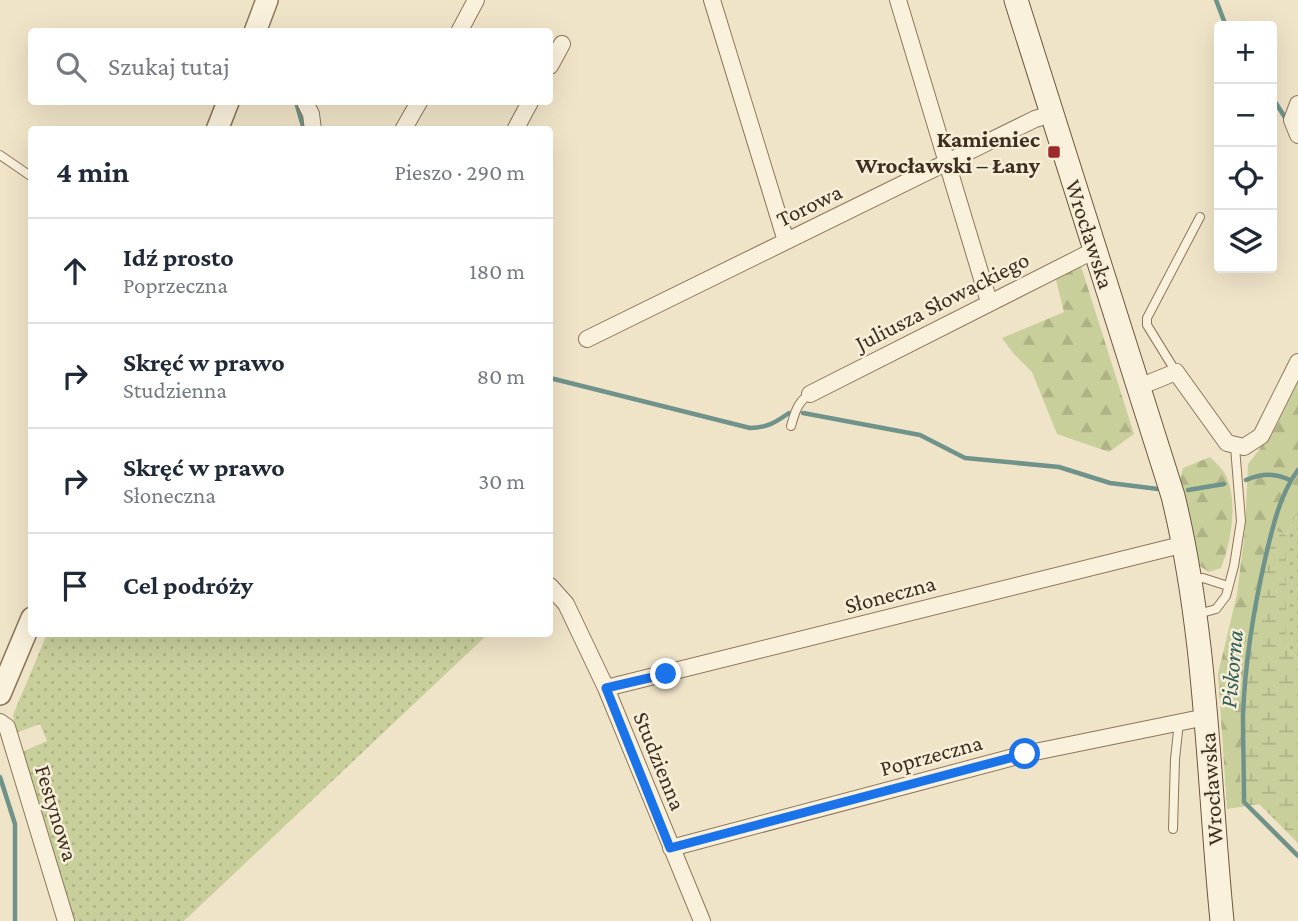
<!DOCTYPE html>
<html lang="pl">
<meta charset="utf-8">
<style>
:root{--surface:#fff;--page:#f6f6f7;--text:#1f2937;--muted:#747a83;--line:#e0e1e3}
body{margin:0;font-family:"Crimson Pro",serif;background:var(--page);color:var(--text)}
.controls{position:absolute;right:21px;top:21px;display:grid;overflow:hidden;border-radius:7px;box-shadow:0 7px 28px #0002}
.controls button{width:63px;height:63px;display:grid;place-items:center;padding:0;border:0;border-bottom:2px solid var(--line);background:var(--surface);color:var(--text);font:35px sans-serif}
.stop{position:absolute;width:21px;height:21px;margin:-16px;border:5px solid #1a73e8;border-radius:50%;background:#fff}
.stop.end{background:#1a73e8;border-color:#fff;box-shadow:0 2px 7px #0008}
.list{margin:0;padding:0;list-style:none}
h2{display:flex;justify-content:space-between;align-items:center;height:91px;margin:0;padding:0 28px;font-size:30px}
h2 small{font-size:23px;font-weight:400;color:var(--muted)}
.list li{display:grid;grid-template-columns:46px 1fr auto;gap:21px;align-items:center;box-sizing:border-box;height:105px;padding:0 28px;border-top:2px solid var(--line)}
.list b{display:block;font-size:26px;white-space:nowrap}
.list p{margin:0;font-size:23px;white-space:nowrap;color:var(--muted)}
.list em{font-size:23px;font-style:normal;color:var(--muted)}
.icon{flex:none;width:38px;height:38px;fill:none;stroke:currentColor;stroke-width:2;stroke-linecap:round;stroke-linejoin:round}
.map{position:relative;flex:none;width:1298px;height:921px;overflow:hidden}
.search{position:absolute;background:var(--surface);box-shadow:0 7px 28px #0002;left:28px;top:28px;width:525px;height:77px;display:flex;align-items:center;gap:18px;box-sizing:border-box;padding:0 24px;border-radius:7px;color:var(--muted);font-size:26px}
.panel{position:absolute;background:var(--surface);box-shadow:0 7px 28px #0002;left:28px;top:126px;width:525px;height:511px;border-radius:7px}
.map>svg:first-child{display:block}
</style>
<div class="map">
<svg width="1298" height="921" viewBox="0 0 1298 921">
<defs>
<pattern id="green-dots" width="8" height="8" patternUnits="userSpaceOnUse" patternTransform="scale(1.75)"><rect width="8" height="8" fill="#c9cf9b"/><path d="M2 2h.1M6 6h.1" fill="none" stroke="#aeb285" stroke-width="1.8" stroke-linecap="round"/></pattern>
<pattern id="forest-firs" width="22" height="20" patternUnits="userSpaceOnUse" patternTransform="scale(1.75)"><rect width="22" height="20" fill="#c9cf9b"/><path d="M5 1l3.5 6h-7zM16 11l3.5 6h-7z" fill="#aeb285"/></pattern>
<pattern id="wetland-marsh" width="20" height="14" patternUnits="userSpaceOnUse" patternTransform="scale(1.75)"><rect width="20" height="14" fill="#c9cf9b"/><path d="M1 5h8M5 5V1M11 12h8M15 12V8" fill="none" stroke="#aeb285"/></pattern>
</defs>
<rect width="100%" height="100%" fill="#f0e4c8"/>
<path fill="url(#green-dots)" d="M 1298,510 L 1298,663 L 1286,645 L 1286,535 Z
M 47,634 L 488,634 L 184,921 L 75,921 L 22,752 L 47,741 L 40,724 L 16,733 L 13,715 Z"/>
<path fill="url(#forest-firs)" d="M 1080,263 L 1134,434 L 1109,452 L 1057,434 L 1032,372 L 1013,353 L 1002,338 L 1064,312 L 1055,276 Z
M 1298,380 L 1298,510 L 1286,535 L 1277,531 L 1242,681 L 1240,807 L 1227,809 L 1218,674 L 1237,594 L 1245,531 L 1248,464 L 1259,450 Z
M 1210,457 C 1215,462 1222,468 1225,474 C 1239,499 1231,543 1221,568 L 1209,572 L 1200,566 L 1180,479 L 1183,468 Z"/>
<path fill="url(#wetland-marsh)" d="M 1277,531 L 1286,535 L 1286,645 L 1298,663 L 1298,843 L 1259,804 L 1240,807 L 1242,681 L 1253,605 L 1267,539 Z"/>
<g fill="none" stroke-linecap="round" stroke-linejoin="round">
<path stroke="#6f938a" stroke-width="4.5" d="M 1216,0 L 1226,26
M 1272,97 L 1286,119
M 296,102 L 304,130
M 550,378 L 750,428 C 767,428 776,422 789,413
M 803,413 L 920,435 L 965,458 L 1059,467 L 1110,483 L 1158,489
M 1298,470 C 1280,494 1273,526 1266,555 C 1254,607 1245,661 1243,715 C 1243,744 1244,773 1244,802 L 1298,856
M 1246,480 C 1263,473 1274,473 1290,480
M 1188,490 L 1224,484
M 0,777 L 15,824 L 15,921"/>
<defs>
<path id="service" d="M 0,155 L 32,177
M 1176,372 L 1147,325 L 1147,318 L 1200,217
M 791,426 C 795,413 797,402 810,394
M 1191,580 L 1203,578 L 1228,586
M 1198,614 L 1216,609 L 1226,596 L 1234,566 L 1241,521 L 1235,447
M 1173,829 L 1175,759 L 1179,722"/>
<path id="minor" d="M 712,0 L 786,241
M 898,0 L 989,302
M 459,32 L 476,0
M 550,66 L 562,44
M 305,102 L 311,114 L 313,130
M 1298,104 L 1292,120 L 1298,135
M 403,130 L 419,102
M 515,130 L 530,102
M 587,339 L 1035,119 L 1052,114
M 1139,387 L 1176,372 L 1227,443 L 1244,447 L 1261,436 L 1298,362
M 810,394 L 1085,255 L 1096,252
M 550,586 L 566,604 L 606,688 L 702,921
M 606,688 L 1185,544
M 0,722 L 7,727 L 66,921
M 671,848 L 1025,754 L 1206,717"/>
<path id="tertiary" d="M 255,32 L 267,0
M 217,130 L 228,102
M 0,694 L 32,618"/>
<path id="secondary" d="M 1016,0 L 1173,496 C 1207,635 1208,779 1222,921"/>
</defs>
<use href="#service" stroke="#8d765c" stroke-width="10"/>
<use href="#minor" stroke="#8d765c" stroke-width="18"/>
<use href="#tertiary" stroke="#8d765c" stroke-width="24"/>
<use href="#secondary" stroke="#6f573f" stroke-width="25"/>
<use href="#service" stroke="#faf1dc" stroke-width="8"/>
<use href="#minor" stroke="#faf1dc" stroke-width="16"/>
<use href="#tertiary" stroke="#faf1dc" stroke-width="21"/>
<use href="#secondary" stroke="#faf1dc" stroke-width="23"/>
</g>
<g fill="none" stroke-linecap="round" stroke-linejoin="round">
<path stroke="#1a73e8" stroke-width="9" d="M 666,674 L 606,688 L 670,848 L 1025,754"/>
</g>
<rect fill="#9e2a2b" stroke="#f7eed8" stroke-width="2.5" x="1047" y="145" width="14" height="14" rx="3.5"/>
<g text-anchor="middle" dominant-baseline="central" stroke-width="5" stroke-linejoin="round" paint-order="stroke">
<g font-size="23" font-weight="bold" fill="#3d2e20" stroke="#f7eed8" text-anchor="end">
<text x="1040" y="139">Kamieniec<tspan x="1040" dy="26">Wrocławski – Łany</tspan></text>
</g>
<g font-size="23" fill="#3d2e20" stroke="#f7eed8">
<text transform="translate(809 205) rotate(-26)">Torowa</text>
<text transform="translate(1090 234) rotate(72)">Wrocławska</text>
<text transform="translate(942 301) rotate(-27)">Juliusza Słowackiego</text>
<text transform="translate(890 594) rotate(-15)">Słoneczna</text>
<text transform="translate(931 755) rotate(-15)">Poprzeczna</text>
<text transform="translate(660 761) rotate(68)">Studzienna</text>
<text transform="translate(1211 789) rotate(-94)">Wrocławska</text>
<text transform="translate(57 813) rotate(73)">Festynowa</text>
</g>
<g font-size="24" font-style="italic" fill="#2f5d5a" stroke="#f7eed8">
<text transform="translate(1231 669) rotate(-85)">Piskorna</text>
</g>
</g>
</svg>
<div class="controls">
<button>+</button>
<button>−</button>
<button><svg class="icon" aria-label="locate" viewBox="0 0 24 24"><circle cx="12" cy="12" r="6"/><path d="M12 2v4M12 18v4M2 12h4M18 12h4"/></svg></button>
<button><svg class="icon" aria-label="layers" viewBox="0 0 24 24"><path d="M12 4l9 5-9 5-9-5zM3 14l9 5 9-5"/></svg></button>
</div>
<div class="stop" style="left:1025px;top:754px"></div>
<div class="stop end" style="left:666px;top:674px"></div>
<div class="search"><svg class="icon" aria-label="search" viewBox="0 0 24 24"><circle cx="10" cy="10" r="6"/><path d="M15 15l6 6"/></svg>Szukaj tutaj</div>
<section class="panel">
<h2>4 min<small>Pieszo · 290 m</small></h2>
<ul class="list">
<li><svg class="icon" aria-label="ahead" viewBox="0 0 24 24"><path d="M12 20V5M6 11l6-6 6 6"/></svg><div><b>Idź prosto</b><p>Poprzeczna</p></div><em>180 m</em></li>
<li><svg class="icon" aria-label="right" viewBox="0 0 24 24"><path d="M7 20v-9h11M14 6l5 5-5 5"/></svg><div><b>Skręć w prawo</b><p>Studzienna</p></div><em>80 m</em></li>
<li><svg class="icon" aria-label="right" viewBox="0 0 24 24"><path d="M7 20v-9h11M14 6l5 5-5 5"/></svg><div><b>Skręć w prawo</b><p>Słoneczna</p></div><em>30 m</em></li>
<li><svg class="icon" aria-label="arrive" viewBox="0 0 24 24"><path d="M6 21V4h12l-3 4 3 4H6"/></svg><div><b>Cel podróży</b></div></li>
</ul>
</section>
</div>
